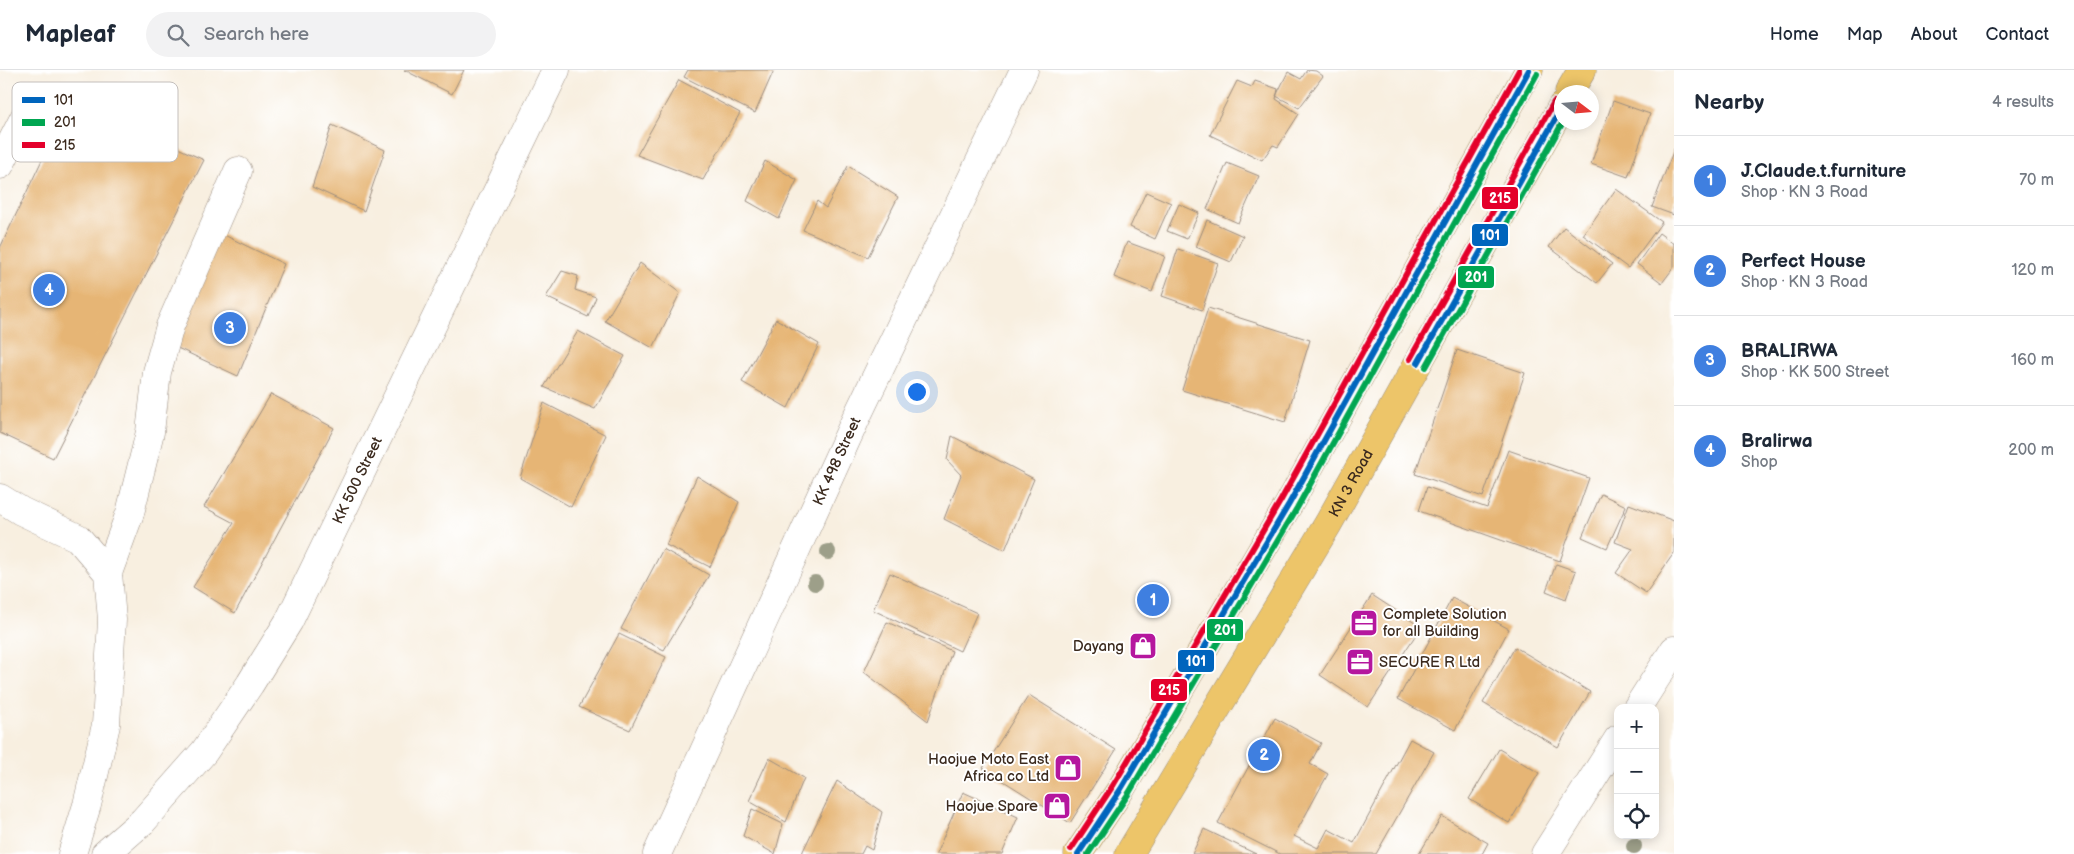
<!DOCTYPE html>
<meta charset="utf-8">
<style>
:root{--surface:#fff;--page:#f2f2f3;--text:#1f2937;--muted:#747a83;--line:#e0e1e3;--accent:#2563eb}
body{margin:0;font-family:"Balsamiq Sans",sans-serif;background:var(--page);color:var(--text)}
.controls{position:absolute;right:15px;bottom:15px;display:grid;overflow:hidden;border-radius:10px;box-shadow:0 2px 12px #0003}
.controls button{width:45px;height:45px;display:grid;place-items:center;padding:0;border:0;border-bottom:1px solid var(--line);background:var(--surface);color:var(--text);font:25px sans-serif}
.compass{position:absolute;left:1554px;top:15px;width:45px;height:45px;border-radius:50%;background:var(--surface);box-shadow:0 2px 12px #0003;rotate:106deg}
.you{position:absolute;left:916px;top:321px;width:18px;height:18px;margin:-12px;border:4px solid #fff;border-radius:50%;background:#1a73e8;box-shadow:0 0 0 8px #1a73e833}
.badge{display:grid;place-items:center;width:32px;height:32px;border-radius:50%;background:var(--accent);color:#fff;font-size:16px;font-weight:700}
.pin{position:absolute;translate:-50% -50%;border:2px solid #fff;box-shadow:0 1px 5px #0006}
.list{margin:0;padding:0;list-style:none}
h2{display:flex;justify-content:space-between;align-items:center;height:65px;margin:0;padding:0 20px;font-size:21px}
h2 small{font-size:16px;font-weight:400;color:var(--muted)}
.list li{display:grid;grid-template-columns:32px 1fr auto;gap:15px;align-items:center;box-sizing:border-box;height:90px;padding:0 20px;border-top:1px solid var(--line)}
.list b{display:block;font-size:19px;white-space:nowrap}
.list p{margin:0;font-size:16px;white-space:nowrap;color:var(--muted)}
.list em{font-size:16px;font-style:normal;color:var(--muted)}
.icon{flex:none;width:28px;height:28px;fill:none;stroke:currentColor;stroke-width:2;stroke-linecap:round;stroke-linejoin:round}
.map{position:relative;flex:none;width:1674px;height:784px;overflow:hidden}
header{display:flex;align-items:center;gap:30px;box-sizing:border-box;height:70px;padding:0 25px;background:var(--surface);border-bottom:1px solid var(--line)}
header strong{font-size:24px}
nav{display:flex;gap:28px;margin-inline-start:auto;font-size:18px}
.search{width:350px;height:45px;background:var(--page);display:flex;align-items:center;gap:12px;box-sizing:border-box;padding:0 18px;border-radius:28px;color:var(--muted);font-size:19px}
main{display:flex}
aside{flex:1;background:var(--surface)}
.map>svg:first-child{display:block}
</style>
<header>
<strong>Mapleaf</strong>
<div class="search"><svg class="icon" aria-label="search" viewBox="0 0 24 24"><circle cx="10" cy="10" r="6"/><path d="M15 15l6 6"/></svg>Search here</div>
<nav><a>Home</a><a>Map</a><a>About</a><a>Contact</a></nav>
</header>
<main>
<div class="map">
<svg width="1674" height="784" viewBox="0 0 1674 784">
<rect width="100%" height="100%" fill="#fff"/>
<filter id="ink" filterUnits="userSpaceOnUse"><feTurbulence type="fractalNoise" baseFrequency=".02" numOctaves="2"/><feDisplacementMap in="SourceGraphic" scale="10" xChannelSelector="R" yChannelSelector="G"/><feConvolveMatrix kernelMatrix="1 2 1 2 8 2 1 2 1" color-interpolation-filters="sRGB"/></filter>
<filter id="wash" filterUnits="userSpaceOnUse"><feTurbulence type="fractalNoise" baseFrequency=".0096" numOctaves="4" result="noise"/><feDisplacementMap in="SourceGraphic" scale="20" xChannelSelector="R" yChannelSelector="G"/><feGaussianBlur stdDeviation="1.12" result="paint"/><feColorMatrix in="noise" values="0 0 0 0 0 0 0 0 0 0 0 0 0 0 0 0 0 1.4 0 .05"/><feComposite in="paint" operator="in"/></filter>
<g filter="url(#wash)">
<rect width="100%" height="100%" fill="#f8efe0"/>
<g id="blocks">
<path fill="#e6b575" d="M 404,0 L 464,0 L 452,24 Z
M 688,0 L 774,0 L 755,43 L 684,7 Z
M 1307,0 L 1316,1 L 1323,6 L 1299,38 L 1276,26 L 1288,2 L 1301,9 Z
M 679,10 L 740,43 L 703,110 L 637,85 Z
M 1237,11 L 1252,17 L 1255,11 L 1278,19 L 1276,29 L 1299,44 L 1278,77 L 1273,75 L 1262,90 L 1210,65 Z
M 71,29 L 204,90 L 53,388 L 0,363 L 0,178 Z
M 1613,31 L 1650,44 L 1628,107 L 1591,94 Z
M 332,55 L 385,80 L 364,141 L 312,117 Z
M 1674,79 L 1674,145 L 1652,137 Z
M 765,91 L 797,110 L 779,149 L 747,131 Z
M 1227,93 L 1259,106 L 1238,153 L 1207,139 Z
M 848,96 L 898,127 L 868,187 L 803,160 L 817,131 L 826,138 Z
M 1616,119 L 1662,152 L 1628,198 L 1583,165 Z
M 1146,122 L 1171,133 L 1155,169 L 1130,157 Z
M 1179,134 L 1199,143 L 1187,169 L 1167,161 Z
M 1207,150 L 1243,166 L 1231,192 L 1196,177 Z
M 1564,157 L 1612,194 L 1597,213 L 1549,177 Z
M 220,163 L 284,194 L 238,306 L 171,275 Z
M 1659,163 L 1674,174 L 1674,197 L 1662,213 L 1637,194 Z
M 1127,172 L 1165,186 L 1152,222 L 1114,207 Z
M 1178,179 L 1218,193 L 1202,240 L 1162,226 Z
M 640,193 L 680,223 L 653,278 L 605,251 Z
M 562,201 L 578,206 L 575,220 L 596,227 L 588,247 L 546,227 Z
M 1208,238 L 1310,270 L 1285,352 L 1182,320 Z
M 776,249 L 819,274 L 788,338 L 742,312 Z
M 578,261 L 625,286 L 595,339 L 544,317 Z
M 1457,280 L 1525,303 L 1483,427 L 1415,404 Z
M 271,324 L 334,358 L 235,543 L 193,517 L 234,453 L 204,437 Z
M 544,333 L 606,365 L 571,437 L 520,408 Z
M 952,366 L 1034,409 L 1005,480 L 944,449 L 961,405 L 947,390 Z
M 1508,380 L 1589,408 L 1560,491 L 1419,441 L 1427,417 L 1487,438 Z
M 697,406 L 739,432 L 710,497 L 666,475 Z
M 1601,424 L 1626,436 L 1607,478 L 1582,467 Z
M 1629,434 L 1674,451 L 1674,483 L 1646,523 L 1616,503 L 1633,479 L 1615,472 Z
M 663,479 L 709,505 L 664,580 L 621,559 Z
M 1556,494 L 1576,501 L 1566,529 L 1546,521 Z
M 890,503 L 977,543 L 960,581 L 873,540 Z
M 1372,525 L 1421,557 L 1368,637 L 1320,605 Z
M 1452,528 L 1509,559 L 1455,660 L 1398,629 Z
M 887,552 L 952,581 L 928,651 L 864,602 Z
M 619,564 L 666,587 L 630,660 L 579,637 Z
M 1515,577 L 1590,622 L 1558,677 L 1483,633 Z
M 1029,625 L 1116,680 L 1070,753 L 983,698 Z
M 1275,648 L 1321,673 L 1310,694 L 1328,704 L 1294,766 L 1318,778 L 1328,759 L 1354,773 L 1410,669 L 1434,682 L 1376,784 L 1280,784 L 1218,753 Z
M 1499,679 L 1539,703 L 1509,753 L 1469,729 Z
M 769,688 L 804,708 L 786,752 L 749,731 Z
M 837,711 L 882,742 L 872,780 L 865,776 L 861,784 L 804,784 L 802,783 Z
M 963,722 L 1018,747 L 1002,784 L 936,784 Z
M 752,739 L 783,754 L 775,784 L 743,766 Z
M 1442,746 L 1488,773 L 1482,784 L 1419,784 Z
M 1204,759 L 1256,784 L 1192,784 Z"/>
</g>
</g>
<g filter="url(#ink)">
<use href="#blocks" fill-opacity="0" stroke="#9a8c7f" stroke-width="1"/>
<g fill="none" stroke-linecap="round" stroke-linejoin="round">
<defs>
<g id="minor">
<path d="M 0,95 L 30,36"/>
<path d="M 0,428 L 21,441 L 78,468 L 108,503 L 112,550 L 106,655 L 87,735 L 72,784"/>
<path d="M 108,503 L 130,443 L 150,362 L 157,302 L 170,256 L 238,101"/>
<path d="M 1637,638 L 1674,580"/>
<path id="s1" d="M 105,784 L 143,751 L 204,682 L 250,614 L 289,551 L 556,0"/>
<path id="s2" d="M 657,784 L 860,340 L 1024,0"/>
<path d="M 1545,784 L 1618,669"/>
</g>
<g id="highway">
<path d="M 1569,22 L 1582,0"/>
<path d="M 1078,784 L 1121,719 L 1289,434 L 1529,0"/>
<path id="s3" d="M 1129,784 L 1328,454 L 1562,36"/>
</g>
</defs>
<use href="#minor" stroke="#9a8c7f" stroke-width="29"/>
<use href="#highway" stroke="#9a8c7f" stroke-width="29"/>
<use href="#minor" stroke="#fff" stroke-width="28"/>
<use href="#highway" stroke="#edc569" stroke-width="28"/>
<defs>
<path id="bus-1" d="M 1418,293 L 1562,37
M 1078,784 L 1121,719 L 1289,434 L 1529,0"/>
<path id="bus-2" d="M 1426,297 L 1563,52
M 1088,784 L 1129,723 L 1297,438 L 1537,4"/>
<path id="bus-3" d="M 1410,289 L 1554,32
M 1071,779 L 1114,714 L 1281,430 L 1519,0"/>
</defs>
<use href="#bus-1" stroke="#fff" stroke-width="10"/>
<use href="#bus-2" stroke="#fff" stroke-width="10"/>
<use href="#bus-3" stroke="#fff" stroke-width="10"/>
<use href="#bus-1" stroke="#0065bd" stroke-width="6"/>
<use href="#bus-2" stroke="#00a651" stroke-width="6"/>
<use href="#bus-3" stroke="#e4002b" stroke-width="6"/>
</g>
<g fill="#9d9f89">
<circle cx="828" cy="482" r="8"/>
<circle cx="815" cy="513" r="8"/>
<circle cx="1634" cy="776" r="8"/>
</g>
</g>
<defs>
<symbol id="office-square" viewBox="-11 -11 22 22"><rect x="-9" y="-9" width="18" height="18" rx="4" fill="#b5179e" stroke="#fff"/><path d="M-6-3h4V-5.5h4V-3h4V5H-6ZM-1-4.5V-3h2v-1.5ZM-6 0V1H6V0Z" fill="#fff"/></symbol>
<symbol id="shop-square" viewBox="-11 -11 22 22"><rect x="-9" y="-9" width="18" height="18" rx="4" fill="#b5179e" stroke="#fff"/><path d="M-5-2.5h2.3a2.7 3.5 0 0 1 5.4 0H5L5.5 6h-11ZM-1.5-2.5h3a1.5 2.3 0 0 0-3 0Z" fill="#fff"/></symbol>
</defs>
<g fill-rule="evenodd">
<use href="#office-square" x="1348" y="537" width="32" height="32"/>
<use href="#shop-square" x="1127" y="560" width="32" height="32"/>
<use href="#office-square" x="1344" y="576" width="32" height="32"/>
<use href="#shop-square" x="1052" y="682" width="32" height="32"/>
<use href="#shop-square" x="1041" y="720" width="32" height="32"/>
</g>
<g text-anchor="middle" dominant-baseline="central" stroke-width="4" stroke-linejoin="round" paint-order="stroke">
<g font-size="15" fill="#3b2a1e" stroke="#fff">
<text stroke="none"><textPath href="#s2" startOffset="432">KK 498 Street</textPath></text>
<text stroke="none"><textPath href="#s1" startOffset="455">KK 500 Street</textPath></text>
<text stroke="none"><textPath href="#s3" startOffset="432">KN 3 Road</textPath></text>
</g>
<g font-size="15" fill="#3b2a1e" stroke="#fff" text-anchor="end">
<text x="1383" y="544" text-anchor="start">Complete Solution<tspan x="1383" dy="17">for all Building</tspan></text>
<text x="1124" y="576">Dayang</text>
<text x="1379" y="592" text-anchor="start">SECURE R Ltd</text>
<text x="1049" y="689">Haojue Moto East<tspan x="1049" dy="17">Africa co Ltd</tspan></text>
<text x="1038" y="736">Haojue Spare</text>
</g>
</g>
<rect x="12" y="12" width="166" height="80" rx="8" fill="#fff" stroke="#c4bfbc" stroke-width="1"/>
<rect x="22" y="27" width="23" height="6" fill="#0065bd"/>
<rect x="22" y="49" width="23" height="7" fill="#00a651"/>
<rect x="22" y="72" width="23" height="6" fill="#e4002b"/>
<g font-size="14" fill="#3b2a1e">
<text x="54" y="35">101</text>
<text x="54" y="57">201</text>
<text x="54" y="80">215</text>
</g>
<g stroke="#fff" stroke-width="2">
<rect x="1481" y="116" width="38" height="24" rx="5" fill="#e4002b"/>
<rect x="1471" y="153" width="38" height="24" rx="5" fill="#0065bd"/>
<rect x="1457" y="195" width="38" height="24" rx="5" fill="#00a651"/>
<rect x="1206" y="548" width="38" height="24" rx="5" fill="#00a651"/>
<rect x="1177" y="579" width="38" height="24" rx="5" fill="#0065bd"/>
<rect x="1150" y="608" width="38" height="24" rx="5" fill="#e4002b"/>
</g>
<g font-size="14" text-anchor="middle" font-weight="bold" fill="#fff">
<text x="1500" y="133">215</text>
<text x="1490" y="170">101</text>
<text x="1476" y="212">201</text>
<text x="1225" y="565">201</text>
<text x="1196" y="596">101</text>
<text x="1169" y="625">215</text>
</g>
</svg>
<div class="controls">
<button>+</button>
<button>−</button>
<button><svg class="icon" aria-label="locate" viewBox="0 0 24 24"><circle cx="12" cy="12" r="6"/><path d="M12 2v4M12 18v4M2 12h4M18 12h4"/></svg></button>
</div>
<svg class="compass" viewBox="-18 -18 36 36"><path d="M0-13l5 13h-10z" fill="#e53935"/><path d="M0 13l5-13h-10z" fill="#747a83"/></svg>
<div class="you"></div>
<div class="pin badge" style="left:1153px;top:530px;background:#3f7fe0">1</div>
<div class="pin badge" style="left:1264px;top:685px;background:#3f7fe0">2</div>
<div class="pin badge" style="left:230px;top:258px;background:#3f7fe0">3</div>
<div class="pin badge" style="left:49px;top:220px;background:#3f7fe0">4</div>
</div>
<aside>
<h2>Nearby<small>4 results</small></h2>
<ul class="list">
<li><span class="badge" style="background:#3f7fe0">1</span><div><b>J.Claude.t.furniture</b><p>Shop · KN 3 Road</p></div><em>70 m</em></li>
<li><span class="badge" style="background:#3f7fe0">2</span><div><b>Perfect House</b><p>Shop · KN 3 Road</p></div><em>120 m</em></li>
<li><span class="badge" style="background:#3f7fe0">3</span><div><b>BRALIRWA</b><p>Shop · KK 500 Street</p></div><em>160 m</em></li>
<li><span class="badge" style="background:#3f7fe0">4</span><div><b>Bralirwa</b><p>Shop</p></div><em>200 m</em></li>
</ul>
</aside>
</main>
